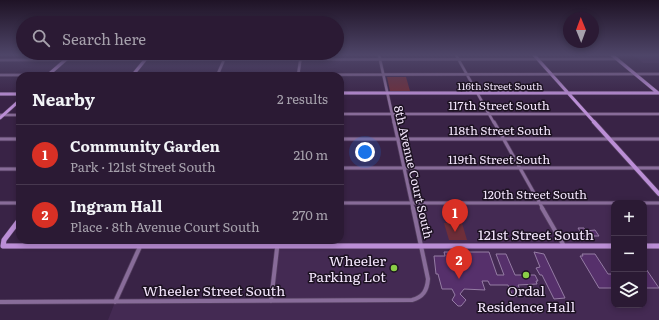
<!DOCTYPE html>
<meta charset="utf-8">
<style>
:root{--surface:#2b1a34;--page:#33233c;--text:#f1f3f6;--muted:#a6a1ac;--line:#47384f;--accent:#d93025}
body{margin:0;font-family:Literata,serif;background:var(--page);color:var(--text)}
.controls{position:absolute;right:12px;bottom:12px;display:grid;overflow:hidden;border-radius:8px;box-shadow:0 2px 6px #0003}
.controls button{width:36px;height:36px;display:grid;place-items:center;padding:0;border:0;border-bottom:1px solid var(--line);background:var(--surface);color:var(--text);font:20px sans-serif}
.compass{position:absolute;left:563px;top:12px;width:36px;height:36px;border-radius:50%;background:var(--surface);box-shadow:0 2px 6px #0003;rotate:359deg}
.you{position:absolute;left:365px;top:152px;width:14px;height:14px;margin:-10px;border:3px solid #fff;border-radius:50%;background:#1a73e8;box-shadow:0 0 0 6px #1a73e833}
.badge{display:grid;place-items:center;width:26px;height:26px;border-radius:50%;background:var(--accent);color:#fff;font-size:13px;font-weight:700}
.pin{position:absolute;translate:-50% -33px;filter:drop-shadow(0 1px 2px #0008)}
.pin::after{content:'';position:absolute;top:21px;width:14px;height:12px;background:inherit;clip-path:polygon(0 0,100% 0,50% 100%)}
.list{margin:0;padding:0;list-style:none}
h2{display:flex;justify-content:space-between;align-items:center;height:52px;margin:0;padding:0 16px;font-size:17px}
h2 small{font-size:13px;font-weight:400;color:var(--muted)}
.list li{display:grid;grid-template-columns:26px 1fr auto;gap:12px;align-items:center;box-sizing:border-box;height:60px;padding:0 16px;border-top:1px solid var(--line)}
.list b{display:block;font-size:15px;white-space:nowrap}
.list p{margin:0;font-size:13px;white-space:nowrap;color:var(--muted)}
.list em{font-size:13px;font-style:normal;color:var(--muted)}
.icon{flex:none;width:22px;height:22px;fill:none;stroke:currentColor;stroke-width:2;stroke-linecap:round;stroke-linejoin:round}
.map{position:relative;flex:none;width:659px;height:320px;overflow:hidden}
.search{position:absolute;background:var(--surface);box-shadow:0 2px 6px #0003;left:16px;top:16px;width:328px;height:44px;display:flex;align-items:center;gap:10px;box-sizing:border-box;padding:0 14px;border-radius:22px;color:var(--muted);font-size:15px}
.panel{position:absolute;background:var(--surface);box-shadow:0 2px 6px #0003;left:16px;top:72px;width:328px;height:172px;border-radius:12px}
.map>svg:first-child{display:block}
</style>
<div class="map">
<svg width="659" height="320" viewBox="0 0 659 320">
<rect width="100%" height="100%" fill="#392346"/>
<path fill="#442a53" d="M 633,55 L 659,55 L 659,63 L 643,63 Z
M 614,204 L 614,305 L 644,305 L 644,204 L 659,204 L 659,320 L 108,320 L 115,302 L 271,301 L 278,247 L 421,246 L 423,241 L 414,205 Z"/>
<path fill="#6e2e39" d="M 387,77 L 406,77 L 410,91 L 390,91 Z
M 444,223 L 462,223 L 467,240 L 449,240 Z"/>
<path fill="#56306b" stroke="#957ca4" d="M 578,228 L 584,228 L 586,231 L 595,230 L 599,236 L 583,236 Z
M 444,252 L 489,252 L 497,275 L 504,275 L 496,254 L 506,254 L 515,275 L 535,275 L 538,281 L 536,281 L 537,284 L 518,285 L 523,296 L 513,296 L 508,285 L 490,285 L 488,281 L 482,281 L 485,290 L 464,289 L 460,294 L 466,300 L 461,306 L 458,306 L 452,300 L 455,295 L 452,289 L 442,289 L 438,274 L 436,274 L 434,256 L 445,256 Z
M 534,252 L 544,254 L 565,298 L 554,299 L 542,275 L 540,275 L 536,268 L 540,267 Z
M 582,254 L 595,254 L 608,274 L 614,274 L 614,288 L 599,288 L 580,256 L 583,256 Z
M 644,266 L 659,288 L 644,288 Z"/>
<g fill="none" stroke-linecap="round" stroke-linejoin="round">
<defs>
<path id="street-far2" d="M 379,55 L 394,123
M 456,55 L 494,123
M 0,60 L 617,59
M 0,75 L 22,75
M 49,75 L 659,74
M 217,76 L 226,55
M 298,76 L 301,55
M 340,114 L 659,114
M 0,115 L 20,115"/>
<path id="street-far1" d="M 394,122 L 413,209
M 494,122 L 543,209
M 0,139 L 20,139
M 340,139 L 659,139
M 340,168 L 659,168
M 0,169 L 20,169
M 0,203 L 20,203
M 340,203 L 659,203"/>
<path id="street" d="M 542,208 L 564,246
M 271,301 L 278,240
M 0,302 L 412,300 C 423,297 427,291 428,279 L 413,208
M 115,302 L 143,240"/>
<path id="secondary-far2" d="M 534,55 L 595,123
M 612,55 L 658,93
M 47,76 L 71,55
M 132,76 L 149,55
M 340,93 L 659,93
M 0,94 L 20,94
M 0,118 L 20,100"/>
<path id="secondary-far1" d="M 594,122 L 659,194"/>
<path id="secondary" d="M 20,219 L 4,240 L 3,246 L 614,246
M 644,246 L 659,246"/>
</defs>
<use href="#street-far2" stroke="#533e5f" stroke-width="3.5"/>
<use href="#street-far1" stroke="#533e5f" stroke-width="4.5"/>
<use href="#street" stroke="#533e5f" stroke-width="5.5"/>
<use href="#secondary-far2" stroke="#533e5f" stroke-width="4"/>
<use href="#secondary-far1" stroke="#533e5f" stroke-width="5.5"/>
<use href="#secondary" stroke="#533e5f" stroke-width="6"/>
<use href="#street-far2" stroke="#886c99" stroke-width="2.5"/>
<use href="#street-far1" stroke="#886c99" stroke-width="3"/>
<use href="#street" stroke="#886c99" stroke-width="4"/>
<use href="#secondary-far2" stroke="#bb8ed6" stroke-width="3"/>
<use href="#secondary-far1" stroke="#bb8ed6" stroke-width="4"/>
<use href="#secondary" stroke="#bb8ed6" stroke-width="5"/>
</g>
<linearGradient id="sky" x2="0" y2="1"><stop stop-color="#1f1326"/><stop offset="0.55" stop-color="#4e4568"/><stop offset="1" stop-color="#4e4568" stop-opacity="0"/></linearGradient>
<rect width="659" height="100" fill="url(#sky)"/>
<g fill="#8ace47" stroke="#1c1221" stroke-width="1.5">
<circle cx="394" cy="268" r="4"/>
<circle cx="526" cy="275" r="4"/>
</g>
<g text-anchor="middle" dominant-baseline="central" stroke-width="3" stroke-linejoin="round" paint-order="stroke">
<g font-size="10" fill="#f3e5fc" stroke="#1c1221">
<text x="500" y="85">116th Street South</text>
</g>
<g font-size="12" fill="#f3e5fc" stroke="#1c1221">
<text x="499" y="105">117th Street South</text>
<text x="500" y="130">118th Street South</text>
<text x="499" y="159">119th Street South</text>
<text transform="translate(414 172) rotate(77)">8th Avenue Court South</text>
<text x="535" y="194">120th Street South</text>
</g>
<g font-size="14" fill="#f3e5fc" stroke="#1c1221">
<text x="536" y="234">121st Street South</text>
<text x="214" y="290">Wheeler Street South</text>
</g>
<g font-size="14" fill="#f3e5fc" stroke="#1c1221" text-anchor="end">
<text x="386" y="260">Wheeler<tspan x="386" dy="16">Parking Lot</tspan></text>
<text x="526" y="290" text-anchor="middle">Ordal<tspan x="526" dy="16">Residence Hall</tspan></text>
</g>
</g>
</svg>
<div class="controls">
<button>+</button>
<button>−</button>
<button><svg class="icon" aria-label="layers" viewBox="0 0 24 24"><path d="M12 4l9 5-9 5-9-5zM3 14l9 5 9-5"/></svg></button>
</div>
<svg class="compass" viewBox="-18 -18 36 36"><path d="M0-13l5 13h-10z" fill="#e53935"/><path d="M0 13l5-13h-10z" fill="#a6a1ac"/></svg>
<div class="you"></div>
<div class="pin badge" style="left:455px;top:232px">1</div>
<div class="pin badge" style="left:459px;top:279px">2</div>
<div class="search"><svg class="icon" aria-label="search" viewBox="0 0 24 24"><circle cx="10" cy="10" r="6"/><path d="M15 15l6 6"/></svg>Search here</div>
<section class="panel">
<h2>Nearby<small>2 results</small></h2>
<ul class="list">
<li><span class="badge">1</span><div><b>Community Garden</b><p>Park · 121st Street South</p></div><em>210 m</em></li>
<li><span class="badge">2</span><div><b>Ingram Hall</b><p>Place · 8th Avenue Court South</p></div><em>270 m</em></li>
</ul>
</section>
</div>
